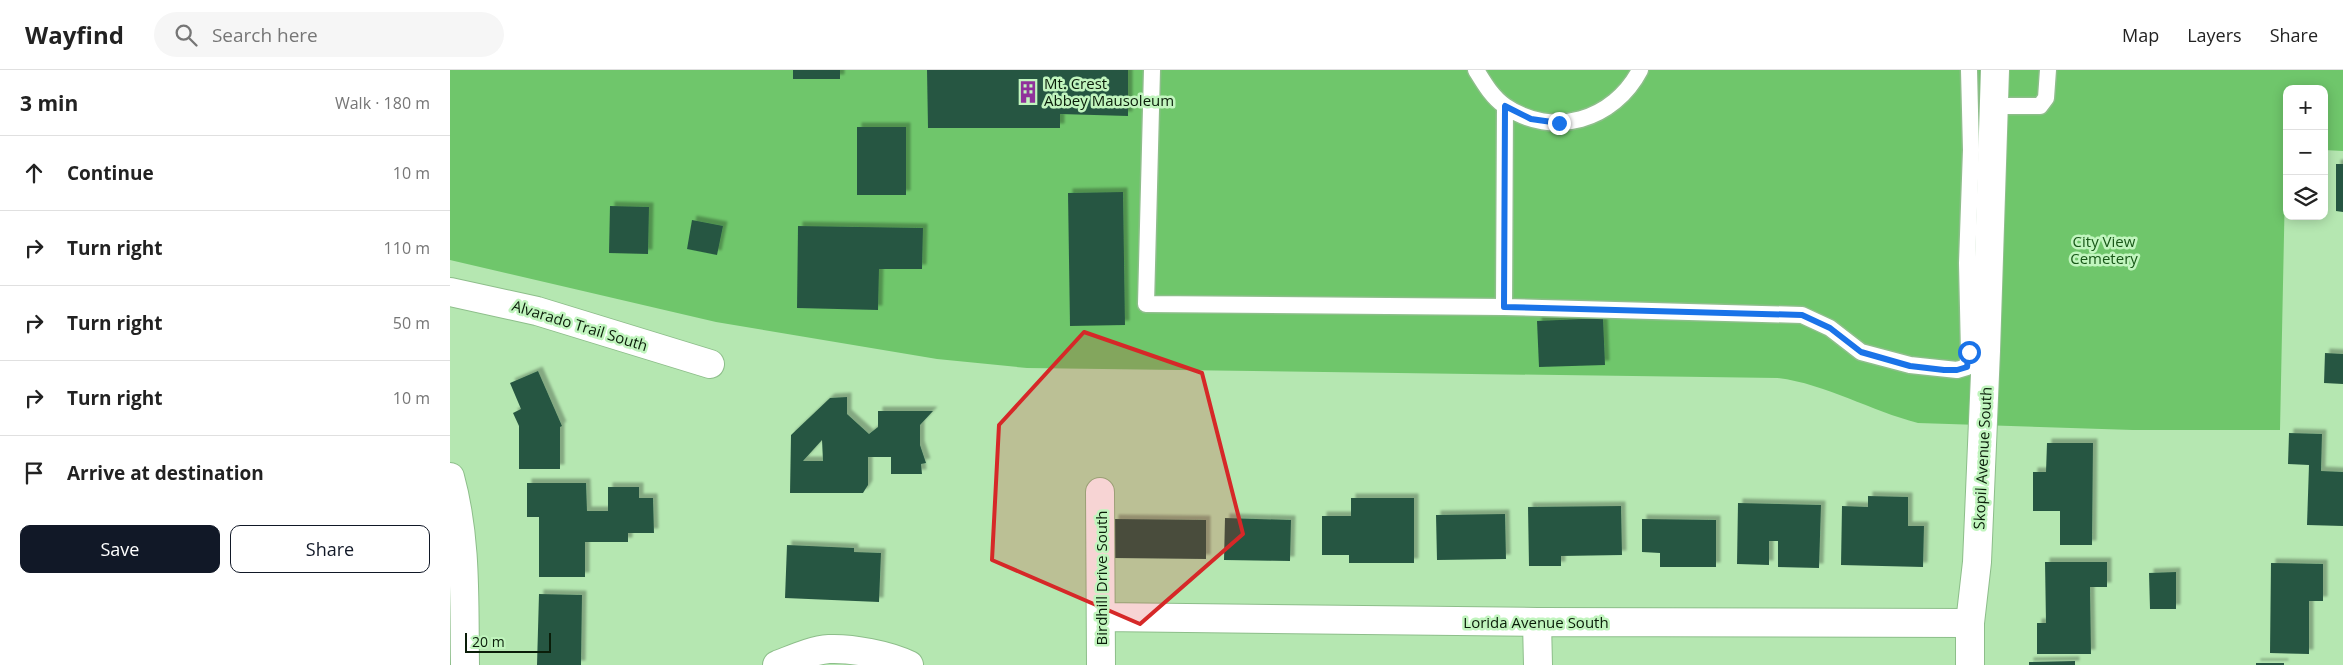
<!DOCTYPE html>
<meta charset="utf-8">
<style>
:root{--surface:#fff;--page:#f6f6f6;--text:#222;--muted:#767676;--line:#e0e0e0;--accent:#111827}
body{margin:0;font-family:"Open Sans",sans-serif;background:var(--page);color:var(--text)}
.controls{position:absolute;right:15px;top:15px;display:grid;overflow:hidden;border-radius:10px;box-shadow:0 2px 12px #0003}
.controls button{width:45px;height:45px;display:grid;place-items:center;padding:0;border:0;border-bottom:1px solid var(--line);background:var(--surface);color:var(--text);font:25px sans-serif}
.scale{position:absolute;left:15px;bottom:12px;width:86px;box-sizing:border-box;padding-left:5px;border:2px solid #0a1d09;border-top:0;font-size:14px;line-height:18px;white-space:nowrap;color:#0a1d09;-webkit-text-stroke:4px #c1f5be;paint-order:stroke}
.stop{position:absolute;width:15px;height:15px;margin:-11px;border:4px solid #1a73e8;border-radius:50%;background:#fff}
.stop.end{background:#1a73e8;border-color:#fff;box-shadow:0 1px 5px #0008}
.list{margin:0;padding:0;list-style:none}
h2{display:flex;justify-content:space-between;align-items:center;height:65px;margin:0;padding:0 20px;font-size:21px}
h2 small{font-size:16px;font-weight:400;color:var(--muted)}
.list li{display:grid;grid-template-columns:32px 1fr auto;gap:15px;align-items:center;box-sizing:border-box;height:75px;padding:0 20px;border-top:1px solid var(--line)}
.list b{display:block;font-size:19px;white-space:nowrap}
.list em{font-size:16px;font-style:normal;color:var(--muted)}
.actions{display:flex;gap:10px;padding:15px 20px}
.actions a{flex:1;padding:11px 0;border:1px solid var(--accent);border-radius:10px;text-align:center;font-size:18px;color:var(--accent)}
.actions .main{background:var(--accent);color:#fff}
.icon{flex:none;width:28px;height:28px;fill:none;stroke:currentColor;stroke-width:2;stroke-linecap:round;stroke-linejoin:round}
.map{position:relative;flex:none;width:1893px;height:595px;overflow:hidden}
header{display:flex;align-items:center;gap:30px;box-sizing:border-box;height:70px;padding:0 25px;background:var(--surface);border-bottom:1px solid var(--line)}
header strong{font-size:24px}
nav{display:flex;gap:28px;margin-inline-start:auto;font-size:18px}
.search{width:350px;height:45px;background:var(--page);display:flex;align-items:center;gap:12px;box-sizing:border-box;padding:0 18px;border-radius:28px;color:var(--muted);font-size:19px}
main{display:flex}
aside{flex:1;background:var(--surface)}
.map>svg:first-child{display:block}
</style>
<header>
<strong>Wayfind</strong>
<div class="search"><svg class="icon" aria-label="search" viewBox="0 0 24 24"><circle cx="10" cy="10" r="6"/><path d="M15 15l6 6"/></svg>Search here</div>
<nav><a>Map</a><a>Layers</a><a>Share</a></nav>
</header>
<main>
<aside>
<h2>3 min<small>Walk · 180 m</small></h2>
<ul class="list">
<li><svg class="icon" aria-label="ahead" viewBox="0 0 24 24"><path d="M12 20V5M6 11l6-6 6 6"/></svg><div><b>Continue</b></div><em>10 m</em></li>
<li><svg class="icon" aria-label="right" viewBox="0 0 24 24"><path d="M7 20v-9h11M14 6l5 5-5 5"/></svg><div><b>Turn right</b></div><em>110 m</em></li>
<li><svg class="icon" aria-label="right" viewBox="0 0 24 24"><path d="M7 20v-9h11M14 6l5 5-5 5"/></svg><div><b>Turn right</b></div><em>50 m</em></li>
<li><svg class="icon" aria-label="right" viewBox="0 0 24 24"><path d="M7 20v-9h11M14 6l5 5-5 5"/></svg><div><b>Turn right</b></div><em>10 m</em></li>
<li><svg class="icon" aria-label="arrive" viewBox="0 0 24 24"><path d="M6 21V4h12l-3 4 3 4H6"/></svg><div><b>Arrive at destination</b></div></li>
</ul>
<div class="actions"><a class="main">Save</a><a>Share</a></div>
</aside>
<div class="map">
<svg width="1893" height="595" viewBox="0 0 1893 595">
<defs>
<filter id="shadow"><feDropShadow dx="4.5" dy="-4.5" stdDeviation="1" flood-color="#0004"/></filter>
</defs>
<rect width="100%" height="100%" fill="#b5e7b1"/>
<path fill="#6fc66b" d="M 0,0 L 1893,0 L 1893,81 L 1874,80 L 1874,19 L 1837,19 L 1830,360 L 1683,360 L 1468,353 C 1421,341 1376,314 1328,308 L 577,298 L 487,289 L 266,252 L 0,190 Z"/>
<path fill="#275742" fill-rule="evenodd" filter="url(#shadow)" d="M 343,0 L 390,0 L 390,9 L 343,9 Z
M 477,0 L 678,0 L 678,46 L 610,44 L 610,58 L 478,58 Z
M 407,57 L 456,57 L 456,125 L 407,125 Z
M 1886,94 L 1893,94 L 1893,142 L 1886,141 Z
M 673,122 L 675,255 L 620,256 L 618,123 Z
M 160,136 L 199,137 L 198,184 L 159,183 Z
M 242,150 L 273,156 L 267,185 L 237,179 Z
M 348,156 L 473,158 L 472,199 L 429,199 L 428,240 L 347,238 Z
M 1153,248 L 1155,295 L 1089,297 L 1087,251 Z
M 1875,283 L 1893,284 L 1893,314 L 1874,313 Z
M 88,301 L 112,356 L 110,357 L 110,399 L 69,399 L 69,356 L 63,343 L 71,339 L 60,313 Z
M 397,327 L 397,344 L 419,364 L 428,357 L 428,341 L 483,341 L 470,355 L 470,375 L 476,393 L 471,394 L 472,404 L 441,404 L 441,387 L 418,387 L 418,415 L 413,423 L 340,423 L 341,365 L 380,328 ZM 372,370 L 373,391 L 353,391 Z
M 1839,363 L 1872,364 L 1871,401 L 1893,402 L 1893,456 L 1857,455 L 1859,395 L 1838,394 Z
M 1597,373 L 1643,373 L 1642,475 L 1610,475 L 1610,441 L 1583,441 L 1583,402 L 1596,402 Z
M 77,413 L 136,413 L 137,441 L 158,441 L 158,417 L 189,417 L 189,428 L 203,428 L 204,463 L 178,463 L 178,472 L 135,472 L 135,507 L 89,507 L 89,447 L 77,447 Z
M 1418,426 L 1458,427 L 1458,456 L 1474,456 L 1473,497 L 1391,495 L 1392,436 L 1418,437 Z
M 901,428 L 964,428 L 964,493 L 899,493 L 899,485 L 872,485 L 872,446 L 901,446 Z
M 1288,433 L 1371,435 L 1369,498 L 1328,497 L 1328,471 L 1319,471 L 1319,495 L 1287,494 Z
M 1171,436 L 1172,485 L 1111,486 L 1111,496 L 1079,496 L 1078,437 Z
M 1055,444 L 1056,489 L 987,490 L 986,445 Z
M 775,448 L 841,450 L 840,491 L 774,490 Z
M 664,449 L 756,450 L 756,489 L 663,488 Z
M 1192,449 L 1266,450 L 1266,497 L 1210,497 L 1210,483 L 1192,482 Z
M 337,475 L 404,478 L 404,482 L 431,483 L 429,532 L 335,528 Z
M 1595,492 L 1657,492 L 1657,517 L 1640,517 L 1641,584 L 1587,584 L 1587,553 L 1596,553 Z
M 1821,493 L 1873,494 L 1873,531 L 1859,531 L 1859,584 L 1820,583 Z
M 1726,502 L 1726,539 L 1700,539 L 1699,503 Z
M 89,524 L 132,525 L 131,595 L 87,595 Z
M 1625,591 L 1625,595 L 1579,595 L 1579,592 Z
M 1806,593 L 1834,593 L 1834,595 L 1806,595 Z"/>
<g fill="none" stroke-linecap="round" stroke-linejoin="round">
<defs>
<path id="service" d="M 702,0 L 696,234 L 1054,237 L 1352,245 L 1380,258 L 1411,282 L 1460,295 L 1507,300 L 1517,297 L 1519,283 L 1517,193 L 1521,80 L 1519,0
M 1026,0 C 1034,13 1042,27 1055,36 C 1103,69 1164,50 1190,0
M 1544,36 L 1590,36 L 1596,28 L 1598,0
M 1054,237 L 1055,36"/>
<path id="minor" d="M 0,222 L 87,241 L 260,294
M 0,407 C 17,469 14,531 15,595
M 650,422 L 651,595
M 652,547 L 1087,552 L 1520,553
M 1087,552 L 1088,595
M 327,595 C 343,589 362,580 379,579 C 402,578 439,585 459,595
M 1520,595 L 1520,553 L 1527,492 L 1536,281 L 1545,0"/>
</defs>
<use href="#service" stroke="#8dbe8a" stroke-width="19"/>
<use href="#minor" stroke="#8dbe8a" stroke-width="30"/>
<use href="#service" stroke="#fff" stroke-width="16"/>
<use href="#minor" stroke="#fff" stroke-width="28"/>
</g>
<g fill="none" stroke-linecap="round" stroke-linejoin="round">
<path stroke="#1a73e8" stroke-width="6" d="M 1109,53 L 1081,49 L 1055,36 L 1054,237 L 1352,245 L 1380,258 L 1411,282 L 1460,296 L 1494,300 L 1507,300 L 1517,297 L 1519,282"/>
</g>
<path fill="#d62828" fill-opacity="0.2" stroke="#d62828" stroke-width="4" stroke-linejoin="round" d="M 634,262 L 752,303 L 793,464 L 690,554 L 542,490 L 549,355 Z"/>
<defs>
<symbol id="building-bare" viewBox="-9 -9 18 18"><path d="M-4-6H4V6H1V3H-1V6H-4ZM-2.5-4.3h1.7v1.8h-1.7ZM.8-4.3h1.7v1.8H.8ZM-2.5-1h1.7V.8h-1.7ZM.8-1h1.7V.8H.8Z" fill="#90329b" stroke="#c1f5be" stroke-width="2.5" paint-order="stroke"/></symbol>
</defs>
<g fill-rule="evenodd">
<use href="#building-bare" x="562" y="6" width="32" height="32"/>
</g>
<g text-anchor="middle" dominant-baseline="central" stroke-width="5" stroke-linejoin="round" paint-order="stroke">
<g font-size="15" fill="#0a1d09" stroke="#c1f5be" text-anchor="start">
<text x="594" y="13">Mt. Crest<tspan x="594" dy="17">Abbey Mausoleum</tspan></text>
</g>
<g font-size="15" fill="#185718" stroke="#c1f5be">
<text x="1654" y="171">City View<tspan x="1654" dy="17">Cemetery</tspan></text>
</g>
<g font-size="15" fill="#0a1d09" stroke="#c1f5be">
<text transform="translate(130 255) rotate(17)">Alvarado Trail South</text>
<text transform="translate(1532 388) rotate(-87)">Skopil Avenue South</text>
<text transform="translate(651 508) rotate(-90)">Birdhill Drive South</text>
<text x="1086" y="552">Lorida Avenue South</text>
</g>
</g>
</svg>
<div class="controls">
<button>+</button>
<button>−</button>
<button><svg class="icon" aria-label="layers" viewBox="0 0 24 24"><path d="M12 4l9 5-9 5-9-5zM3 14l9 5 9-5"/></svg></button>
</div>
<div class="scale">20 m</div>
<div class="stop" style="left:1519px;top:282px"></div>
<div class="stop end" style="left:1109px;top:53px"></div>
</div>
</main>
